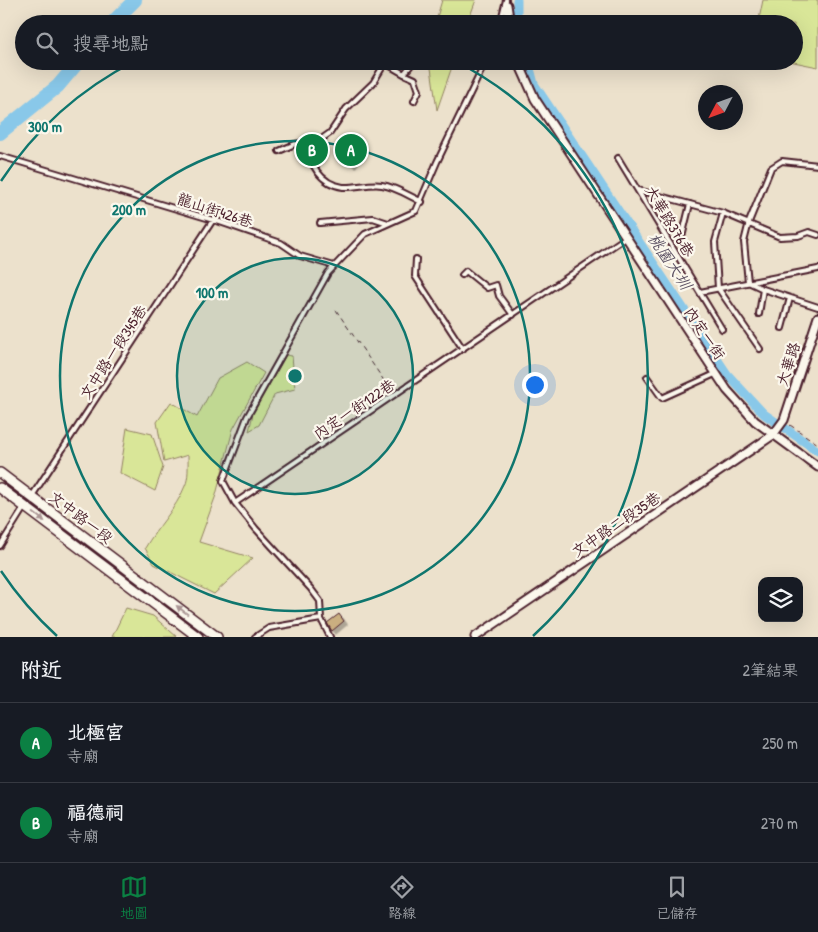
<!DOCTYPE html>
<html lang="zh-TW">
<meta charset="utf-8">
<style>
:root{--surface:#171b24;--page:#20242c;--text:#f1f3f6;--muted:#9ea1a6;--line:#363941;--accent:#0b8043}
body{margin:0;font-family:"Patrick Hand","LXGW WenKai TC",sans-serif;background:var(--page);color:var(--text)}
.controls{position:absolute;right:15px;bottom:15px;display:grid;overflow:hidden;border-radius:10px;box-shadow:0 5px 20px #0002}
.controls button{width:45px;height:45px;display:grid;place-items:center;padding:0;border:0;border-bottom:1px solid var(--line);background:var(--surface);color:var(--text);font:25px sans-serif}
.compass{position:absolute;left:698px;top:85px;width:45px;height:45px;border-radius:50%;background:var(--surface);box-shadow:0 5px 20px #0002;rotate:229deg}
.you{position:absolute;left:534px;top:384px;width:18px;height:18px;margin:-12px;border:4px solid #fff;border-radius:50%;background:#1a73e8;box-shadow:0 0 0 8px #1a73e833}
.badge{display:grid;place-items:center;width:32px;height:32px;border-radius:50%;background:var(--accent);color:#fff;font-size:16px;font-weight:700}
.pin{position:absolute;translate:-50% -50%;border:2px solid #fff;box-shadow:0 1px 5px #0006}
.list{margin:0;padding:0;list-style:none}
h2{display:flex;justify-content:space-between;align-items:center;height:65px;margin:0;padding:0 20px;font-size:21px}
h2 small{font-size:16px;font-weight:400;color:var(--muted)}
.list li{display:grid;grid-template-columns:32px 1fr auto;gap:15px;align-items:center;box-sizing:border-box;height:80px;padding:0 20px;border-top:1px solid var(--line)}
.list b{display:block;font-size:19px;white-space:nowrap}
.list p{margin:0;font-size:16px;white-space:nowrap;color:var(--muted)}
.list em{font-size:16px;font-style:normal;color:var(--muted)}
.icon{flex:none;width:28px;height:28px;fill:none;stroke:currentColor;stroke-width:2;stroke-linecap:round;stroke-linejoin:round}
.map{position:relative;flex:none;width:818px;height:637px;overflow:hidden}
.search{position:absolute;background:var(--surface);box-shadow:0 5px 20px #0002;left:15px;right:15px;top:15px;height:55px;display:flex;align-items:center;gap:12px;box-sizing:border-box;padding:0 18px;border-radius:28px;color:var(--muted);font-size:19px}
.sheet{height:225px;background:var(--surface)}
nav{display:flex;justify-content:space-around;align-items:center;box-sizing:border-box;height:70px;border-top:1px solid var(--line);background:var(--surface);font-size:14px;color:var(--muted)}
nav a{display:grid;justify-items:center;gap:2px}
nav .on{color:var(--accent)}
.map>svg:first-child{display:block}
</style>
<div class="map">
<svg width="818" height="637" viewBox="0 0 818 637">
<defs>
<filter id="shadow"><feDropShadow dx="3.5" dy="3.5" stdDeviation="0" flood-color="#0004"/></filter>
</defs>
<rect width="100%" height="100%" fill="#ece1cc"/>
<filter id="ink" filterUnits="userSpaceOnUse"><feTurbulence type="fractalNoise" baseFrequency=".02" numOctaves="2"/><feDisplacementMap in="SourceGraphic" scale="10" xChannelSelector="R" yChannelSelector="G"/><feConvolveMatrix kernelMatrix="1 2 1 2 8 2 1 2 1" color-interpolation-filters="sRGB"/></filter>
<g filter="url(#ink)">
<path fill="#d9e698" stroke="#928262" d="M 442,0 L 476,0 L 467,24 L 435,24 Z
M 763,0 L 818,0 L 818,67 L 789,61 L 794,61 L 794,24 L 758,24 Z
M 430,61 L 454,61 L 437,110 Z
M 286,355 L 292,356 L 295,389 L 275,394 L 259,425 L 249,431 L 253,414 Z
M 247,362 L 264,373 L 233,429 L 216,495 L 199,542 L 253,558 L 214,594 L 154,564 L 145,548 C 157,527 176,509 185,486 C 189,478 188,465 188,455 L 164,462 L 157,422 L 171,402 L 197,417 L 218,378 Z
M 127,428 L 152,434 L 163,467 L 155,491 L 120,473 Z
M 126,608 L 153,616 L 177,637 L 112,637 Z"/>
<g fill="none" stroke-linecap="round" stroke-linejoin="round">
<path stroke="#89c8e9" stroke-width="9" d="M 517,0 L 517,24
M 528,61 L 534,84 L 727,374 L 764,414 L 818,451"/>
<path stroke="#89c8e9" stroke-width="14" d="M 111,24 L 135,0
M 0,133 L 58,86 L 79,61"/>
</g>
<path fill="#caaf80" stroke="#4a1f2b" filter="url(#shadow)" d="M 350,136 L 365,147 L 352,164 L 338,153 Z
M 339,614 L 344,621 L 332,631 L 327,623 Z"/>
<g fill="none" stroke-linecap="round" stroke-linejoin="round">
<defs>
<path id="service" d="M 500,24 L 506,0
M 404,74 L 415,79 L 419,91 L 414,101
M 307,143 C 309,163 320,184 343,187 C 356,188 369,183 382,185 C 396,187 409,196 422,202
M 279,151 L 295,144 L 320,140 L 330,133 L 346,109 L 373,83 L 385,63 L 404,74 L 414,61
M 0,156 L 220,222 L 281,243 L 300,256 L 334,266
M 618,158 L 722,329
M 638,190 L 723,213 L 780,237 L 798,236 L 809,232 L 818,235
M 723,213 L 715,242 L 718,288 L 760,349
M 320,223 L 373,218 L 388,223
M 683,233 L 690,204
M 416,259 L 415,276 L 463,349
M 462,275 L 466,271 L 487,288 L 496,285 L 499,296 L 513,315
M 748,282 L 744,242 L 749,222 L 771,168 L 782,161 L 818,165
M 748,282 L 763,289 L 818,307
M 700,292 L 818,269
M 759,314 L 763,289
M 782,328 L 790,298
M 647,377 L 662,398 L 715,374
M 32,496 L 213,220
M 235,503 L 625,238
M 0,546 L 25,506
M 255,637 L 269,628 L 321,619
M 330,637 L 321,619 L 320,601 L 311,589 L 256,529 L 235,503 L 223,481 L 247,417 L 328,273 L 365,234 L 416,211 L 437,162 L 486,61"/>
<path id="minor" d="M 507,5 L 510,24
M 518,61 L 535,99 L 727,390 L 755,421 L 818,467
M 475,637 L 773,435 L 784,420 L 818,317"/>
<path id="tertiary" d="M 0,473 L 217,637
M 0,488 L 198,637"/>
</defs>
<use href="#service" stroke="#4a1f2b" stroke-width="8"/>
<use href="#minor" stroke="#4a1f2b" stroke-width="11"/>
<use href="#tertiary" stroke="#4a1f2b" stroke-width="12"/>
<path stroke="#4a1f2b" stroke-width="1" stroke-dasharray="5 4" stroke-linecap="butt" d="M 336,310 L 391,391
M 790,425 L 818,444"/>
<use href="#service" stroke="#fbf7ec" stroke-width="4"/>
<use href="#minor" stroke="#fbf7ec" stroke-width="7"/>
<use href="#tertiary" stroke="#fbf7ec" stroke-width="9"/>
</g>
<defs><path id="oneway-solid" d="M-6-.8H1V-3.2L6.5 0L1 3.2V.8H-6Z" transform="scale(1.25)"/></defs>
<g fill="#ab9695">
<use href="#oneway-solid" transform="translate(39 517) rotate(37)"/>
<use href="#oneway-solid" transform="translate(182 610) rotate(-143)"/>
</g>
</g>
<circle cx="295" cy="376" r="118" fill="#0f766e" fill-opacity=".12"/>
<g fill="none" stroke="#0f766e" stroke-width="2.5">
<circle cx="295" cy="376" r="118"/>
<circle cx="295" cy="376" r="235"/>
<path d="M57 636A353 353 0 0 1 1 571M1 181A353 353 0 0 1 135 61M273 24A353 353 0 0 1 317 24M455 61A353 353 0 0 1 533 636"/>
</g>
<g text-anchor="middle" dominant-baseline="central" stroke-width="4.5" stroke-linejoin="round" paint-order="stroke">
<g font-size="15" fill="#4a1f2b" stroke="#fbf7ec">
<text transform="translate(215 210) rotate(18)">龍山街426巷</text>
<text transform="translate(670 221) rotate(59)">大華路376巷</text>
<text transform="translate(705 333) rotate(56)">內定一街</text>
<text transform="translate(113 352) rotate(-57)">文中路一段345巷</text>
<text transform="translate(788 364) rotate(-72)">大華路</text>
<text transform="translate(354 409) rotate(-34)">內定一街122巷</text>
<text transform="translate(81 517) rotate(37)">文中路一段</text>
<text transform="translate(616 524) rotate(-34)">文中路二段35巷</text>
</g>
<g font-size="16" font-style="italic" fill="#5d5264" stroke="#fbf7ec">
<text transform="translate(670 261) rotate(56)">桃園大圳</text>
</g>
</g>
<circle cx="295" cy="376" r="8" fill="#0f766e" stroke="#fbf7ec" stroke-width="2.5"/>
<g font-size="15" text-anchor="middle" font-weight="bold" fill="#0f766e" stroke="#fbf7ec" stroke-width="4.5" stroke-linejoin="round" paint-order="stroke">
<text x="45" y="132">300 m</text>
<text x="129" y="215">200 m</text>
<text x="212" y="298">100 m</text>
</g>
</svg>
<div class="controls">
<button><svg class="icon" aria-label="layers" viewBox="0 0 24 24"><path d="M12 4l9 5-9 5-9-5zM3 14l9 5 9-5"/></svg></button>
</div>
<svg class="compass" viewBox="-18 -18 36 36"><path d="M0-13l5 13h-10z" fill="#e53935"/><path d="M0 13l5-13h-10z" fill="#9ea1a6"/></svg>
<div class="you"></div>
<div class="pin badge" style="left:351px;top:150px">A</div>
<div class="pin badge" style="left:312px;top:150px">B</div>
<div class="search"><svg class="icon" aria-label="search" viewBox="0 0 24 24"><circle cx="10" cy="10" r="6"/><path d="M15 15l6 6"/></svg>搜尋地點</div>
</div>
<section class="sheet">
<h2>附近<small>2筆結果</small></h2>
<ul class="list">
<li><span class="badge">A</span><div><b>北極宮</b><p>寺廟</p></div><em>250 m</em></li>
<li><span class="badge">B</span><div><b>福德祠</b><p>寺廟</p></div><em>270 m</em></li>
</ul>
</section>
<nav>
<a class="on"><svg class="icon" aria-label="map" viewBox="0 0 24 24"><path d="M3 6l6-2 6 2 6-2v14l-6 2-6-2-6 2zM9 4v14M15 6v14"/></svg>地圖</a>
<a><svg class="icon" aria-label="directions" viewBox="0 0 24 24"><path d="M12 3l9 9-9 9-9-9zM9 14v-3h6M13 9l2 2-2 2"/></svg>路線</a>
<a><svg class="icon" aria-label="saved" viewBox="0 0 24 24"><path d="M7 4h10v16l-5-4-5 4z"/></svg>已儲存</a>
</nav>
